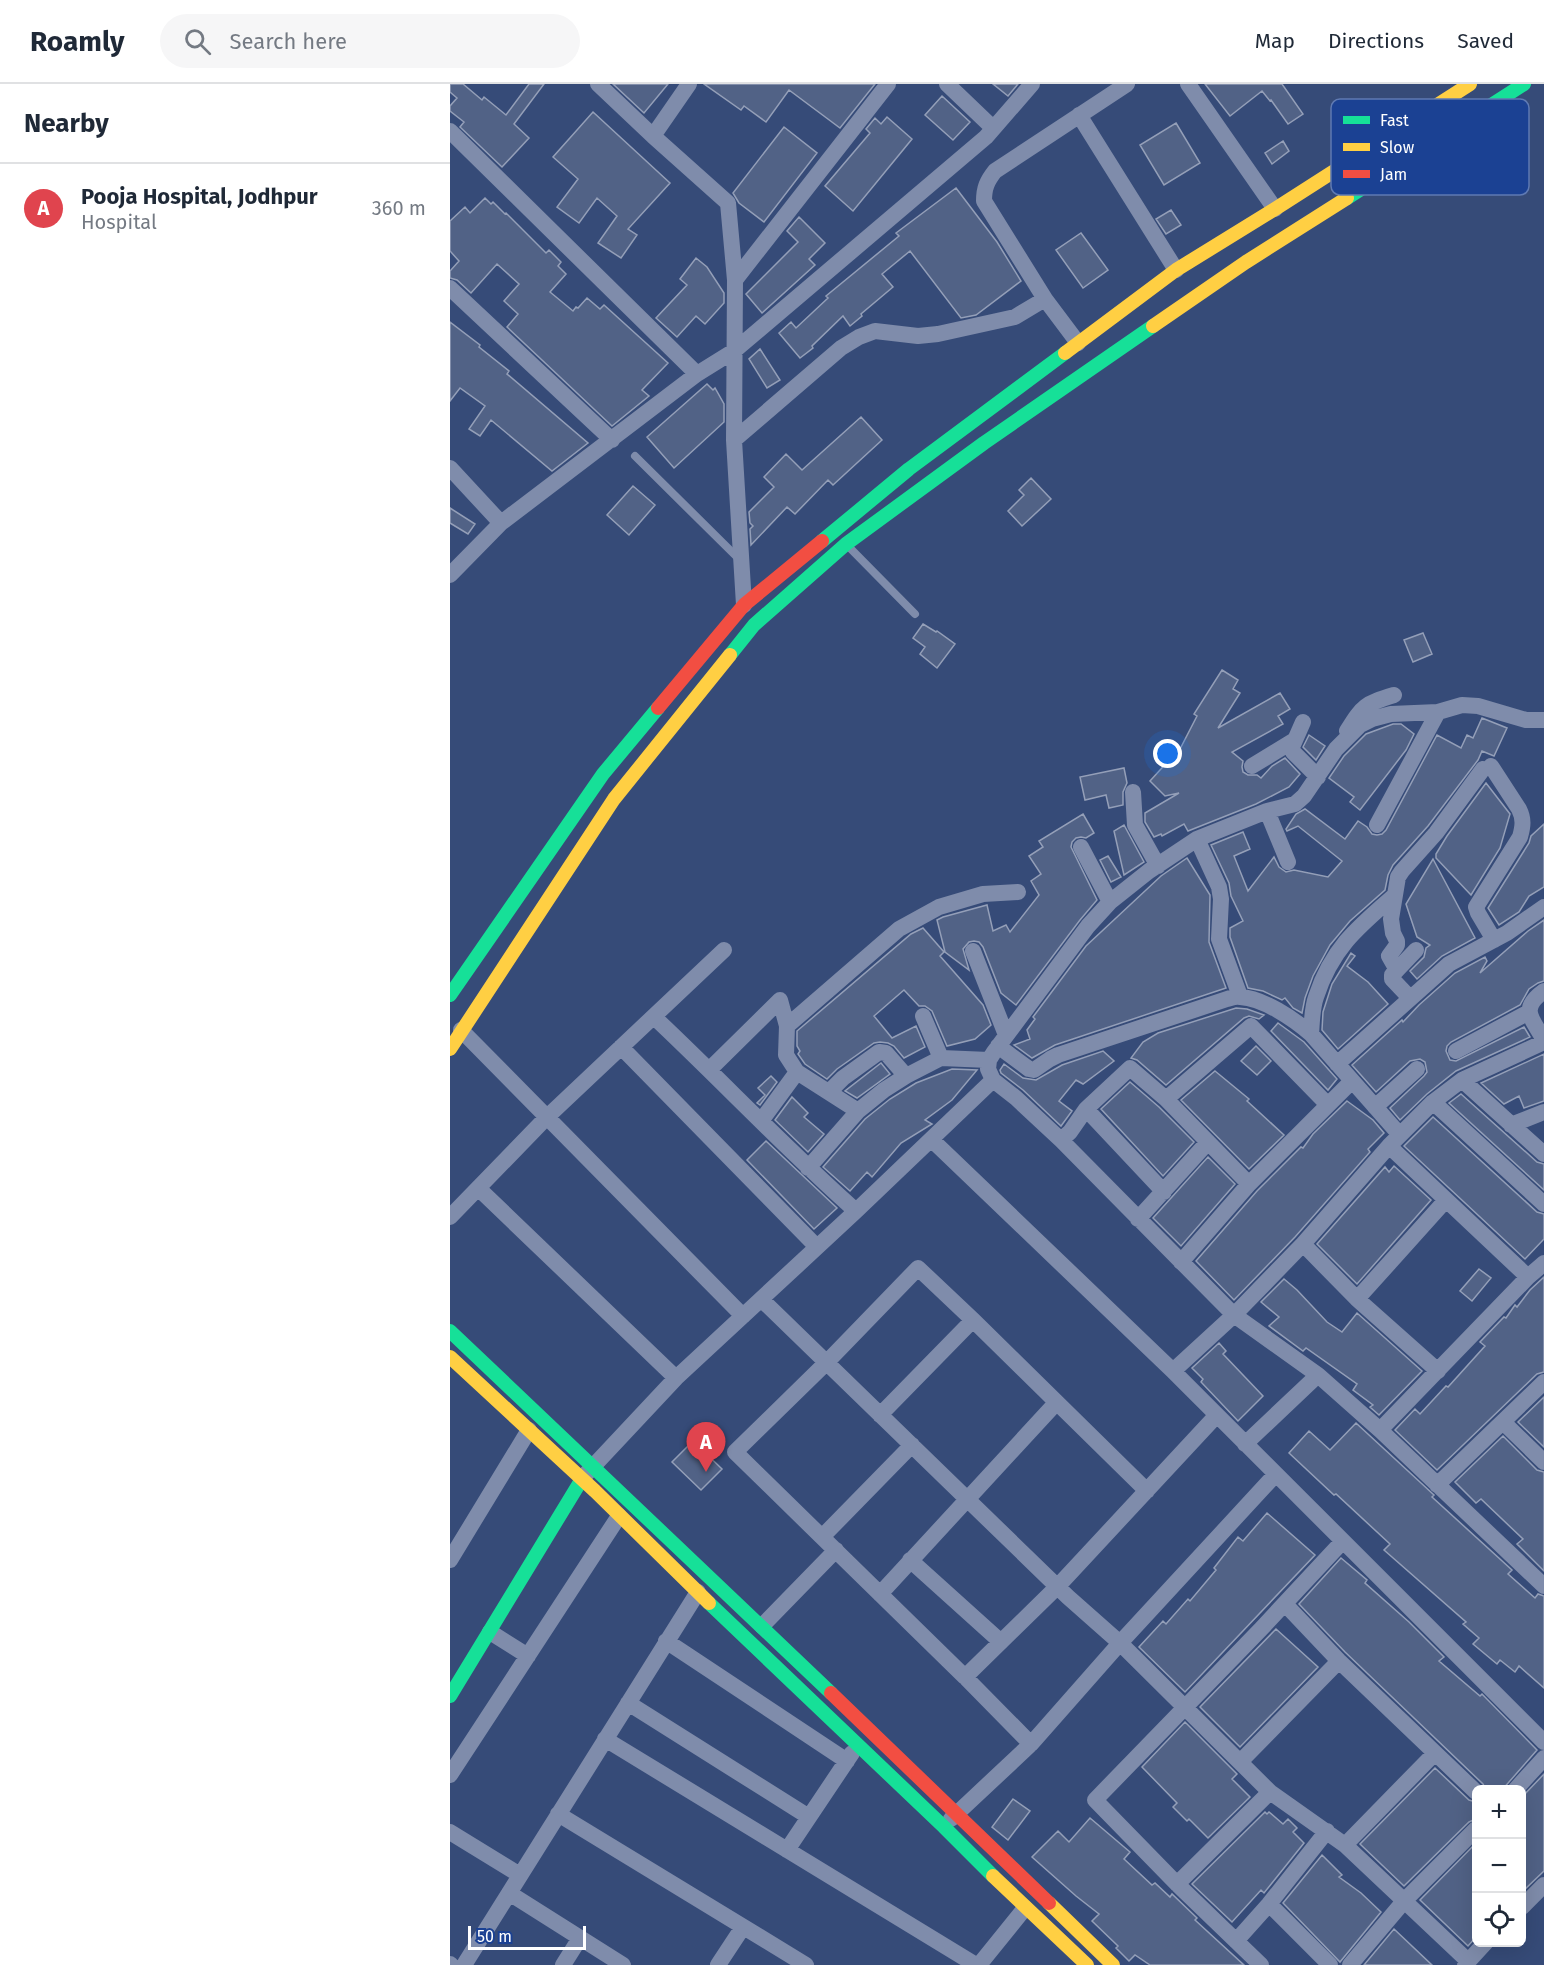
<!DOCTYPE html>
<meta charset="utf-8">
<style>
:root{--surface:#fff;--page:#f6f6f7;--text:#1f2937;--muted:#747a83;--line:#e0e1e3;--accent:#db2777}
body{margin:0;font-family:"Fira Sans",sans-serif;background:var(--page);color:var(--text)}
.controls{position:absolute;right:18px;bottom:18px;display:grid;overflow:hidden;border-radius:9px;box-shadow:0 6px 24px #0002}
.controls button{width:54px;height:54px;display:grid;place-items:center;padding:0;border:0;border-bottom:2px solid var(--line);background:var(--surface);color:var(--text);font:30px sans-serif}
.scale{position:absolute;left:18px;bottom:15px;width:118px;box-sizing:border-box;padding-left:6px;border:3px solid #fff;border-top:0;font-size:16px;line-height:21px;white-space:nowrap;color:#fff;-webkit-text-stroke:4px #1b4193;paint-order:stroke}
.you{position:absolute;left:718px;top:670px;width:21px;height:21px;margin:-15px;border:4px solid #fff;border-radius:50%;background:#1a73e8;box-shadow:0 0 0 9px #1a73e833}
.badge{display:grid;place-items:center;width:39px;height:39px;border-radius:50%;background:var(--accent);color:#fff;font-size:20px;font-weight:700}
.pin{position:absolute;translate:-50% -50px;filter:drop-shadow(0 2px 3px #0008)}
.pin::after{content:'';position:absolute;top:32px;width:21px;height:18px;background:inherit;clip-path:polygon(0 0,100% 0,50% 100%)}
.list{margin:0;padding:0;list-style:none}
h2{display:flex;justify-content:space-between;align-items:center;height:78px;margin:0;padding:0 24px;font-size:26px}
h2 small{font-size:20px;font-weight:400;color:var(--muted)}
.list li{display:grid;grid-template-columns:39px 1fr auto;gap:18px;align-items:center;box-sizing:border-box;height:90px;padding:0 24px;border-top:2px solid var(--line)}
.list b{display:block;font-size:22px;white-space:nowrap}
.list p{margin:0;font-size:20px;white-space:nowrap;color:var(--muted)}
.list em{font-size:20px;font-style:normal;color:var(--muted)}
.icon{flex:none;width:33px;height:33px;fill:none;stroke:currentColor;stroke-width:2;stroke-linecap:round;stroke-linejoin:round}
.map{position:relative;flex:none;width:1094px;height:1881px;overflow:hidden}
header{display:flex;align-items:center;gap:36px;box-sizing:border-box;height:84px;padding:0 30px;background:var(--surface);border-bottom:2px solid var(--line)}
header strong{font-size:28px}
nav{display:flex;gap:33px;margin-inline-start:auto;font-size:21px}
.search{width:420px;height:54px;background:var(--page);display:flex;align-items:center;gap:15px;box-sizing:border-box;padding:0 21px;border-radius:33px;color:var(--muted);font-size:22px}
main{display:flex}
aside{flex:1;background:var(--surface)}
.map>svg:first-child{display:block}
</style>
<header>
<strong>Roamly</strong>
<div class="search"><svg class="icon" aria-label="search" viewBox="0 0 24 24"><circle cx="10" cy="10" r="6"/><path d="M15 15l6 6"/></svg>Search here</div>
<nav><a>Map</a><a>Directions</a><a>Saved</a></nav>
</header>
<main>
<aside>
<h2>Nearby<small></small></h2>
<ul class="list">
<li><span class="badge" style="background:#e0444e">A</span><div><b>Pooja Hospital, Jodhpur</b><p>Hospital</p></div><em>360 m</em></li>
</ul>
</aside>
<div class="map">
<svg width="1094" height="1881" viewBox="0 0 1094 1881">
<rect width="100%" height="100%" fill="#364b78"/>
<path fill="#516286" stroke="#949fb8" stroke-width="1.5" d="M 0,0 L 13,0 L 32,16 L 34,13 L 56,31 L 79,0 L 94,0 L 64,40 L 79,54 L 52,83 L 10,43 L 14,38 L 0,27 L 0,22 L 7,14 L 0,8 Z
M 163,0 L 218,0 L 194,29 Z
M 254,0 L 425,0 L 390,44 L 339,6 L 316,38 L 294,22 L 291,26 Z
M 543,0 L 568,0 L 558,12 Z
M 755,0 L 832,0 L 853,30 L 838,40 L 821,16 L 820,17 L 812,7 L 780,32 Z
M 492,12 L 520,38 L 503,56 L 475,31 Z
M 143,28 L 220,99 L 178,145 L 187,151 L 171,174 L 148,159 L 167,132 L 147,114 L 129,139 L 107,123 L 128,95 L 103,73 Z
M 437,33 L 462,55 L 403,127 L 375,102 L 420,49 L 416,45 L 425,34 L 431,40 Z
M 726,39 L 750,79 L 714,101 L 690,61 Z
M 334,43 L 367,69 L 314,138 L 289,119 L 283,109 Z
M 833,57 L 839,67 L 822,80 L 815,69 Z
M 506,104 L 547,158 L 571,197 L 526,231 L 511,234 L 460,167 L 432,190 L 443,203 L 411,230 L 412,232 L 400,242 L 393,232 L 362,262 L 363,264 L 350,274 L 329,249 L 341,238 L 346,244 L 378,214 L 376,212 L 449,152 L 446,149 Z
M 35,114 L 41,120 L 43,118 L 55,130 L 56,129 L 96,169 L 99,166 L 111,178 L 108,182 L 116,190 L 100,208 L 123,227 L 126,223 L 128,224 L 137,214 L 150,225 L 154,221 L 218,279 L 192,306 L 199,312 L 162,342 L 57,243 L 68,230 L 54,217 L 69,200 L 47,180 L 21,209 L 7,196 L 0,194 L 0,187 L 9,177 L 0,167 L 0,137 L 15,123 L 20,129 Z
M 721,126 L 731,141 L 716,150 L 706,135 Z
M 349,133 L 375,159 L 359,175 L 365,181 L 312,229 L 296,210 L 348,158 L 337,147 Z
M 631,149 L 658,186 L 633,204 L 606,166 Z
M 246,174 L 257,183 L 274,209 L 274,219 L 255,240 L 246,232 L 227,253 L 206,234 L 237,201 L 230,195 Z
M 0,238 L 30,261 L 29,263 L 59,287 L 57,290 L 138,359 L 102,387 L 41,336 L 30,352 L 19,345 L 35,322 L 10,304 L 0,317 Z
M 310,265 L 330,296 L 317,304 L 299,275 Z
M 257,300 L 263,306 L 265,304 L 274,320 L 274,338 L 224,384 L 197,353 Z
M 411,333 L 432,356 L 383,401 L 378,396 L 345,430 L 337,423 L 301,461 L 300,445 L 303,442 L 300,439 L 299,428 L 324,403 L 314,393 L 336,370 L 352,386 Z
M 581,394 L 601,415 L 572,442 L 558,427 L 574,411 L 569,406 Z
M 183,402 L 205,421 L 179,451 L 157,431 Z
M 0,424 L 25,440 L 18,450 L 0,439 Z
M 473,540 L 486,548 L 487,547 L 505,560 L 487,584 L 470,570 L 475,563 L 463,554 Z
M 973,549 L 982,570 L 963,578 L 954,556 Z
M 772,586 L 788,596 L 783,605 L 790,609 L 768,644 L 830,609 L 840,625 L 828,632 L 833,640 L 782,668 L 793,677 L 792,683 L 793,688 L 798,691 L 807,691 L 811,694 L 822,682 L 835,674 L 850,690 L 839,703 L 806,720 L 738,747 L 734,740 L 712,752 L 711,750 L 704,753 L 695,738 L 695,729 L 729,709 L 715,712 L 700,697 L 731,663 L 747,632 L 744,630 Z
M 1032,634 L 1057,644 L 1044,672 L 1032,667 L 1028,676 L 978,742 L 943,781 L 938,791 L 935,806 L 900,837 L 880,861 L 863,892 L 855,914 L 852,929 L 843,924 L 835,914 L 832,916 L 813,907 L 798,904 L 780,853 L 780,844 L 793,837 L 781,812 L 779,799 L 761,761 L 793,748 L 800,765 L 784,772 L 798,807 L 824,773 L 829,783 L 836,788 L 844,786 L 878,793 L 892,777 L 848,742 L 837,747 L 836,745 L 846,730 L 855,725 L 895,755 L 908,737 L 917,743 L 922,750 L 927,751 L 932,750 L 936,746 L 987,651 L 1011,664 L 1017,651 L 1023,654 Z
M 943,640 L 951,640 L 964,650 L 956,666 L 910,726 L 900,718 L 904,713 L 879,694 L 894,672 L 916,650 Z
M 859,651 L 875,662 L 866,676 L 853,663 Z
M 674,684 L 677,699 L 673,708 L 673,721 L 659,724 L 656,711 L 635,716 L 630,693 Z
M 1036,699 L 1060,730 L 1050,764 L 1021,811 L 986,774 L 986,770 L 997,752 Z
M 633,730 L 644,749 L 636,754 L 631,753 L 626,754 L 622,758 L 621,763 L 647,816 L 630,836 L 566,921 L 551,909 L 533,863 L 529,858 L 524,857 L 519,858 L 513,865 L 519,886 L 495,868 L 487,836 L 493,833 L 537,821 L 543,847 L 556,841 L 560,848 L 589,811 L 581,797 L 591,790 L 579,772 L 593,763 L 589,757 Z
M 1094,740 L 1094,803 L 1079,812 L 1069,828 L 1049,841 L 1038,824 L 1079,759 L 1081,752 Z
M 674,741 L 694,778 L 674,791 L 664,747 Z
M 658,772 L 671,793 L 661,798 L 650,776 Z
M 737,774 L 760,811 L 759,858 L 776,904 L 605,961 L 582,974 L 564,961 L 580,955 L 577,946 L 585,935 L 583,933 L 636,862 L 711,792 Z
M 983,775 L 1025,854 L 992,872 L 967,895 L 960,887 L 974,873 L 976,864 L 980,861 L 967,853 L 956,820 Z
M 1094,836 L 1094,897 L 1088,899 L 1079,905 L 1070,921 L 1001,958 L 997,962 L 996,967 L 1000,976 L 1006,977 L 1074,943 L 1080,953 L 1006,987 L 977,1010 L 950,1036 L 940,1024 L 974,992 L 977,988 L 975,978 L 970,975 L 960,977 L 926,1008 L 902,981 L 952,936 L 953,938 L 969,921 L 1005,889 L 1035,873 L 1037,877 L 1030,889 L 1078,847 Z
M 473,844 L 494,868 L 490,872 L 533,921 L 541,941 L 525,955 L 497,962 L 482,927 L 475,922 L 469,922 L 454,906 L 424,932 L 442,954 L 466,942 L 475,963 L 454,974 L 444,962 L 438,959 L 430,958 L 424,959 L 387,985 L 377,995 L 355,980 L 348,970 L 350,967 L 347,962 L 347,947 L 461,850 Z
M 901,869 L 905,872 L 897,882 L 918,898 L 938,920 L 888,965 L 872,946 L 873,928 L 882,900 Z
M 786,924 L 797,925 L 814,931 L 809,935 L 799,932 L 794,934 L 716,1001 L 687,976 L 681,974 L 693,958 L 708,949 Z
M 828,939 L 854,958 L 887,995 L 878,1006 L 821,947 Z
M 806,962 L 821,977 L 807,991 L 791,977 Z
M 653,967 L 664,977 L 633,1000 L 626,996 L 609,1017 L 622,1027 L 611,1042 L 573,1006 L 551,989 L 550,986 L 554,980 L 573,994 L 586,996 L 612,981 Z
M 1094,970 L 1094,1017 L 1074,1024 L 1069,1012 L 1054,1020 L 1031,999 Z
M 431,979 L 440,990 L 407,1014 L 395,1007 Z
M 502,985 L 527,986 L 502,1016 L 475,1036 L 482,1040 L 451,1059 L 422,1093 L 417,1088 L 400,1107 L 373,1083 L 415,1035 L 440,1015 L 466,999 Z
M 765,987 L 799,1015 L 797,1017 L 834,1051 L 799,1085 L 731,1016 Z
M 321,992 L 327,998 L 310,1021 L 307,1019 L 315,1011 L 308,1004 Z
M 680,998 L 709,1023 L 744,1058 L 713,1092 L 651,1025 Z
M 1011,1010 L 1087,1078 L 1094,1080 L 1094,1106 L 999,1019 Z
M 342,1013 L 358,1029 L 354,1033 L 374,1050 L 358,1068 L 325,1036 Z
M 897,1017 L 923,1036 L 934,1049 L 918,1065 L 920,1068 L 845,1153 L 784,1216 L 746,1177 L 807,1107 L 851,1063 L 853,1064 L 863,1050 Z
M 983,1033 L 1087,1128 L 1094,1130 L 1094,1155 L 1075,1175 L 954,1062 Z
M 316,1057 L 387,1124 L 364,1145 L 297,1076 Z
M 758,1073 L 785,1100 L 731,1162 L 703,1134 Z
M 944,1082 L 981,1116 L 907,1200 L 867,1160 L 935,1083 L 939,1088 Z
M 1029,1185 L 1041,1194 L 1022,1217 L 1010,1207 Z
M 1094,1193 L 1094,1288 L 1087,1290 L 987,1386 L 945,1346 L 965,1325 L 970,1330 L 996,1302 L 998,1303 L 1035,1262 L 1030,1258 L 1054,1233 L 1056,1234 L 1065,1221 L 1067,1223 L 1080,1206 Z
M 834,1195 L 847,1206 L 877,1238 L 892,1248 L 907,1229 L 972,1287 L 929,1331 L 920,1323 L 923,1321 L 903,1306 L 907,1300 L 856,1264 L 853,1267 L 819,1242 L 829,1233 L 811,1218 Z
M 769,1259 L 776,1267 L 773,1270 L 813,1312 L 788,1337 L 751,1298 L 753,1295 L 742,1284 Z
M 1094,1313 L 1094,1363 L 1068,1338 Z
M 906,1339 L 984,1411 L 982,1413 L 1062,1486 L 1058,1490 L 1085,1514 L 1088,1510 L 1094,1512 L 1094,1604 L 1069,1582 L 1065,1588 L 1050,1576 L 1047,1580 L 1023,1560 L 1029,1554 L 1013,1540 L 1016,1538 L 934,1466 L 940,1460 L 886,1410 L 884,1411 L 839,1369 L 859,1347 L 880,1366 Z
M 1053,1352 L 1087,1386 L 1094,1388 L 1094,1487 L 1067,1460 L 1073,1455 L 1031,1415 L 1026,1419 L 1005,1398 Z
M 243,1357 L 272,1385 L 251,1406 L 222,1378 Z
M 817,1429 L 865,1471 L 735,1608 L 689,1563 L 713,1537 L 716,1540 L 738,1515 L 740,1517 L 766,1486 L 764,1484 L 788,1453 L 793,1457 Z
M 891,1474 L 917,1496 L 915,1499 L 959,1538 L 994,1573 L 989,1577 L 1030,1612 L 1032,1610 L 1087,1666 L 1052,1706 L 1036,1706 L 1033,1700 L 895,1568 L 849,1520 Z
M 826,1545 L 868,1583 L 790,1663 L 750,1623 Z
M 735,1638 L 787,1690 L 782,1695 L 800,1713 L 758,1754 L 739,1735 L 737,1737 L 723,1723 L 727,1719 L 692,1683 Z
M 985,1684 L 1019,1716 L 1026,1718 L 1026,1735 L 1019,1738 L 954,1802 L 910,1760 Z
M 1094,1690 L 1094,1787 L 1071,1809 L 1071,1714 Z
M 563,1715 L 580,1727 L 558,1756 L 542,1743 Z
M 815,1728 L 817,1730 L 819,1728 L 833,1740 L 838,1735 L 847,1744 L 843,1748 L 854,1759 L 814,1809 L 811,1806 L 782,1838 L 742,1800 Z
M 640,1734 L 680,1768 L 674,1775 L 702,1801 L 705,1799 L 720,1813 L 722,1810 L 747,1834 L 745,1836 L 794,1881 L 700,1881 L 685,1871 L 679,1877 L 666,1864 L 668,1862 L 642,1837 L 649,1830 L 626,1812 L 582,1773 L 608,1747 L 619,1758 Z
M 1026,1759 L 1026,1853 L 1018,1862 L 970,1816 Z
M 872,1771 L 892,1791 L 889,1793 L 911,1809 L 931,1828 L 890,1878 L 833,1819 Z
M 944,1845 L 982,1881 L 914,1881 Z"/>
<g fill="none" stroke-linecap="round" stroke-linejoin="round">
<path stroke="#7f8cab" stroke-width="8" d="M 185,372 L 289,475
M 396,460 L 465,530"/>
<path stroke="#7f8cab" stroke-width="16" d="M 148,0 L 203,52 L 278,119 L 285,196 L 284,356 L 294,521
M 497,0 L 543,44
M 738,0 L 825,125
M 629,31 L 726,186
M 0,47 L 247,290
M 203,52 L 239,0
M 285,196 L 438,0
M 0,204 L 162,356
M 595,215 L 628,259
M 284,356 L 391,264 L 409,253 L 425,247 L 468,252 L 488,250 L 565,233 L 595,215 L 534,117 C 534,104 537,97 545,87 L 677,0
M 0,384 L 51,439 L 247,290 L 284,267 L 536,53 L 582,0
M 0,491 L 51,439
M 1094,636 L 1076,636 L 1028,622 L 1012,621 L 988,628 L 941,630 L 922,635 L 910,641 L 886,665 L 854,712 L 845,720 L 817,727 L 747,755 L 699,787 L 660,818 L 638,842 L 544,968 L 539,976 L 538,985 L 543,996 L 566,1014 L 611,1056 L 784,1231 L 868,1291 L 930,1346 L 1094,1502
M 853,638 L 842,663 L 843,668 L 868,693
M 897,647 C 913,621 915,620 944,611
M 802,682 L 843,657
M 1041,682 L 1069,725 C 1074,735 1073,742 1070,753 L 1026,823 L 1028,829 L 1044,856
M 683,708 L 685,741 L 708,782
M 817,727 L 838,778
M 927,741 L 988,628
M 747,755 L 769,803 L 771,815 L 769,855 L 790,912
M 631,763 L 660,818
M 523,867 L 556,951
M 947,886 L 966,866
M 1094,907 C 1069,925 1082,934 1094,956
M 960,914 L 942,895 L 942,891 L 947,886 L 939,872 L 947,861 L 947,857 L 943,849 L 941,835 L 948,793 L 952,787 L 986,749 L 1033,685
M 473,932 L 491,974
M 204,933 C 272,997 336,1065 406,1127
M 337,942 L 449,845 L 489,823 L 533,810 L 568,808
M 11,946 L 293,1232
M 861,950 C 862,938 862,924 866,913 C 882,864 908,843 945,811
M 548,962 L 579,985 L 584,986 L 600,975 L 608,971 L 777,915 C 781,914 786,912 790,913 C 813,914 844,935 861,950 L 950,1051
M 171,963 L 367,1163
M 1006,967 L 1079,928
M 887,980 L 999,880 L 1057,849 L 1094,823
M 259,986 L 330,916 L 337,942 L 336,971 L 347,988 L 408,1027
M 1012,996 L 1094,1070
M 379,1008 L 393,994 L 429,968 L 436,969 L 456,992
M 716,1015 L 801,942 L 878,1021
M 983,1018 L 1094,1120
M 925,1023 L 967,985
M 636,1025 L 680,984 L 716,1015 L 799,1100
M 311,1037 L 347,988
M 1061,1041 L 1094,1028
M 482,1056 L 723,1287 L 1094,1658
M 611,1056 L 620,1048 L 636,1025 L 714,1108
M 939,1062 L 1078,1193
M 358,1084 L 408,1027 L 434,1006 L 456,992 L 491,974 L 539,976
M 28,1104 L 226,1294
M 0,1133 L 96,1034 L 274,866
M 688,1135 L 758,1058
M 853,1160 L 907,1215 L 988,1287
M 731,1178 L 799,1100 L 901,998
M 311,1215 L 618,1513 L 670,1559 L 820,1708 L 895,1761 L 1018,1877
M 907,1215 L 996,1116
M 723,1287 L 784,1231 L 853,1160 L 939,1062 L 983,1018 L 1012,996 L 1094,958
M 430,1331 L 523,1236
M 1054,1339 L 1094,1378
M 930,1346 L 1078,1193 L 1094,1179
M 795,1360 L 868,1291
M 136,1390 L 226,1294 L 406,1127 L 543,996
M 987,1401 L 1094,1298
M 697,1407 L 523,1236 L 468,1184 L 376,1279 L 285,1368 L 515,1593 L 608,1502 L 766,1332
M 372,1453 L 462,1361
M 0,1476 L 79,1346
M 460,1476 L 551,1558
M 430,1510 L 606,1319
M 835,1520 L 889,1577 L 1026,1708
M 312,1542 L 386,1466
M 40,1548 L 78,1572
M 216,1557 L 397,1677
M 515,1593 L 581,1660
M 178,1619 L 359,1733
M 155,1655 L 526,1881
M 790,1678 L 889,1577
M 0,1691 L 169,1432
M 1065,1706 L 1094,1674
M 108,1730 L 356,1881
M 501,1735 L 581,1660 L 670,1559 L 825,1391
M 0,1748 L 70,1791
M 895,1761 L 985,1669
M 337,1766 L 402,1669
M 727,1800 L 820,1708
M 59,1809 L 173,1881
M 819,1820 L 880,1881
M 1072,1823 L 1094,1801
M 786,1857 L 819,1820 L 877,1747
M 0,1880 L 1,1881
M 14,1881 L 248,1508
M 113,1881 L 130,1854
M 268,1881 L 293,1843
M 529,1881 L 575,1824
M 811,1881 L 727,1800 L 645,1716 L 811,1545 L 893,1457
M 900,1881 L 955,1816 L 1026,1745
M 1015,1881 L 1036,1858"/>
<path stroke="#16e098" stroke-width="14" d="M 897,114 L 1074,0
M 372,457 L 459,385 L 615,269
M 280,571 L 304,541 L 396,460 L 534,359 L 703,242
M 0,911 L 153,690 L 208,624
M 0,1247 L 381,1609
M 259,1519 L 494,1743 L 543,1792
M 0,1612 L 132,1395"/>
<path stroke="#ffcf43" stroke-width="14" d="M 703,242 L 796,178 L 897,114
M 615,269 L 726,186 L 825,125 L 1020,0
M 0,965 L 164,715 L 280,571
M 0,1273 L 145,1407 L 259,1519
M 543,1792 L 637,1881
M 599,1819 L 663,1881"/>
<path stroke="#f24e42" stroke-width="14" d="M 208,624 L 294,521 L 372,457
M 381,1609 L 599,1819"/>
</g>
<rect x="881" y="15" width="198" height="96" rx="9" fill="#1b4193" stroke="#5f7ab3" stroke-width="1.5"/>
<rect x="893" y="32" width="27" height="8" fill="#16e098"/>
<rect x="893" y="59" width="27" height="8" fill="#ffcf43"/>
<rect x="893" y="86" width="27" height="8" fill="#f24e42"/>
<g font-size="16" fill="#fff">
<text x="930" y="42">Fast</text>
<text x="930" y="69">Slow</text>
<text x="930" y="96">Jam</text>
</g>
</svg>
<div class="controls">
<button>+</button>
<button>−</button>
<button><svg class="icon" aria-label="locate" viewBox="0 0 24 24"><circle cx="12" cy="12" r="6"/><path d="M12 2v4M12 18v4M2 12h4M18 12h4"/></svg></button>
</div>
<div class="scale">50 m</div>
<div class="you"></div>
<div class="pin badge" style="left:256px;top:1388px;background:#e0444e">A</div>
</div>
</main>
